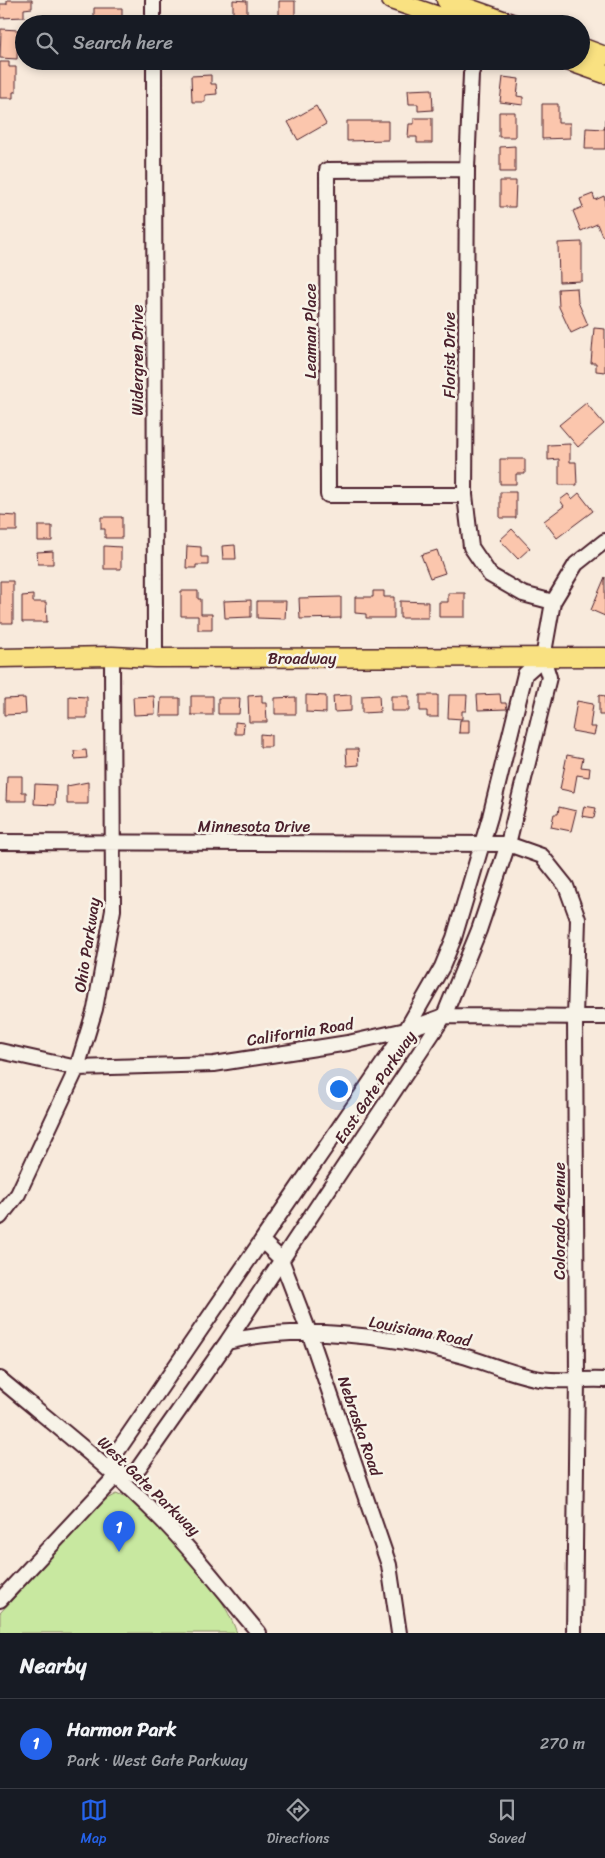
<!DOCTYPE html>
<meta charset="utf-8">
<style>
:root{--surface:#171b24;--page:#20242c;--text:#f1f3f6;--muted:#9ea1a6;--line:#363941;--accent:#2563eb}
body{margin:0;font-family:Sriracha,sans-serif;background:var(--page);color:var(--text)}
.you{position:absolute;left:338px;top:1088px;width:18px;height:18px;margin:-12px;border:4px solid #fff;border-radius:50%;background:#1a73e8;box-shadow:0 0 0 8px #1a73e833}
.badge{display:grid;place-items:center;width:32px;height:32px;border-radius:50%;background:var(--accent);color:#fff;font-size:16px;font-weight:700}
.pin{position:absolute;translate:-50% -41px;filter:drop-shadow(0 1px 2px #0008)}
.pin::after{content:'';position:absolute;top:26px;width:18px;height:15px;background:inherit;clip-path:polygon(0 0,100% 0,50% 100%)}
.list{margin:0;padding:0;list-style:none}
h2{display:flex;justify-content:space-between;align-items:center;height:65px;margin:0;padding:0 20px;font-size:21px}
h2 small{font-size:16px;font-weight:400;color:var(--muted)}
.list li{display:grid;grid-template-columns:32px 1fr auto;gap:15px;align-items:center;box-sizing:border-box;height:90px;padding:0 20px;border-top:1px solid var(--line)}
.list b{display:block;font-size:19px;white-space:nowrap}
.list p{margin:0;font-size:16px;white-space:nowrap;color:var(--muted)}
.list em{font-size:16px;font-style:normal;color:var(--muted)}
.icon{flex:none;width:28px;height:28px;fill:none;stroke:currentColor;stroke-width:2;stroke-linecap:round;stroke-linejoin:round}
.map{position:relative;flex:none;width:605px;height:1633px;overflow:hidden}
.search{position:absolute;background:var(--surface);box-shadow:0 2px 8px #0003;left:15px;right:15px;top:15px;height:55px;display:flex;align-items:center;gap:12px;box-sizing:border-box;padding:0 18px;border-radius:28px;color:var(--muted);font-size:19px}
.sheet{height:155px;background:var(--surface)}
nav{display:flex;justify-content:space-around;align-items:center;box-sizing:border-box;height:70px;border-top:1px solid var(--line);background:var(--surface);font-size:14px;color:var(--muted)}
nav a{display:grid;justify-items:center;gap:2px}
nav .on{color:var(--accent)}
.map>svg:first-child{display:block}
</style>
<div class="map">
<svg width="605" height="1633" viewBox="0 0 605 1633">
<rect width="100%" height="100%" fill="#f8eadc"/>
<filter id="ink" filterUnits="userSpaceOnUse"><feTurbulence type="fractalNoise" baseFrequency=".02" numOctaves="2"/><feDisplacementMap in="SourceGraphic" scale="10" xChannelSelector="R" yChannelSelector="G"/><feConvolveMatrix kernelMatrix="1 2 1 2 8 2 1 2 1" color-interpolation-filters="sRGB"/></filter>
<g filter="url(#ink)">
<path fill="#c8e8a0" stroke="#898466" d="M 116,1494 L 129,1499 C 169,1537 218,1580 237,1633 L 0,1633 L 0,1613 L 103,1501 Z"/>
<path fill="#fbc6ad" stroke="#4a1f2b" d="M 7,0 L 32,0 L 32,8 L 24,9 L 24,17 L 0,18 L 0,4 L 7,4 Z
M 233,0 L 247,1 L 247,14 L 233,14 Z
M 279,1 L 295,1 L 295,20 L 279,21 Z
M 94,8 L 122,8 L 122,24 L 94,24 Z
M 1,29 L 18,30 L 17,59 L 0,58 Z
M 0,62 L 9,62 L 9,67 L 16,67 L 16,92 L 13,92 L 13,98 L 0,98 Z
M 211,75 L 211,84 L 216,84 L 217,94 L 205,95 L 205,102 L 192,102 L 191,76 Z
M 503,77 L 519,79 L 517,96 L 523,97 L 523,105 L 500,102 Z
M 432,89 L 433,110 L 418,111 L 418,104 L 409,104 L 408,90 Z
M 542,104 L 558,104 L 558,123 L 570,123 L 570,138 L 542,139 Z
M 316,106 L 326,124 L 298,140 L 288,122 Z
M 499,112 L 515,112 L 515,137 L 499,137 Z
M 414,118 L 432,118 L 432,143 L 417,143 L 417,137 L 408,137 L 409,124 L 414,124 Z
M 605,119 L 605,149 L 585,149 L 586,128 L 605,129 Z
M 347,121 L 388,121 L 388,140 L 347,141 Z
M 515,146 L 515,172 L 500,172 L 500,147 Z
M 500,181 L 516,181 L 515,207 L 500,207 Z
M 593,194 L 595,200 L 604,196 L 605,200 L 605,235 L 602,236 L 597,224 L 581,231 L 573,211 L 583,207 L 580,199 Z
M 582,242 L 582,281 L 559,282 L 558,243 Z
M 577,288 L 578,302 L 588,325 L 571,333 L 559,307 L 558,289 Z
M 594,328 L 605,329 L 605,372 L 596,371 L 596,363 L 591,363 Z
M 586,403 L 604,424 L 578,447 L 559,425 Z
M 570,444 L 570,462 L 576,462 L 577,485 L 559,485 L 559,459 L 548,460 L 548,445 Z
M 500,459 L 525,459 L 525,474 L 516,474 L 516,484 L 500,484 Z
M 500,492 L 516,492 L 516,518 L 500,518 Z
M 579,493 L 593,511 L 557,538 L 544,521 L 564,506 L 560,500 L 568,494 L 572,499 Z
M 0,515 L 17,516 L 17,531 L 0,531 Z
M 101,517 L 122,517 L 122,538 L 105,538 L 105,529 L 101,529 Z
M 38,526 L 52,526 L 52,541 L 38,541 Z
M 512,529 L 530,548 L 518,559 L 500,540 Z
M 235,545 L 236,559 L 223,559 L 222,546 Z
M 104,546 L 121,547 L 121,569 L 104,569 Z
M 187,546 L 201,547 L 201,557 L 208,557 L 208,565 L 196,565 L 196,568 L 186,568 Z
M 437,550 L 445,573 L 430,578 L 421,555 Z
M 53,551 L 53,564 L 38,564 L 37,552 Z
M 605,577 L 605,616 L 591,610 Z
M 0,581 L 13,581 L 13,623 L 0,623 Z
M 181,591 L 198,591 L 198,599 L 201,599 L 201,614 L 212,614 L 212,630 L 198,630 L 198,616 L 181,616 Z
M 373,591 L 384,591 L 384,597 L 394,597 L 394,618 L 366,618 L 366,614 L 355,613 L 355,597 L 373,597 Z
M 448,593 L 465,593 L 465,617 L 439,617 L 439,602 L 448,602 Z
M 33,595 L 33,602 L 46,602 L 47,622 L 22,622 L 22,596 Z
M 341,597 L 341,618 L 300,619 L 299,598 Z
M 251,600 L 251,617 L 225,618 L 224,601 Z
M 257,601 L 286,601 L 285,619 L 257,618 Z
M 400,601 L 428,602 L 428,618 L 400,618 Z
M 500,694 L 501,703 L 506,703 L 507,709 L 478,710 L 477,695 Z
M 262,695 L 262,703 L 266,703 L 267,722 L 249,722 L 248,696 Z
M 306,695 L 326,696 L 326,713 L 306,712 Z
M 351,695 L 351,711 L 334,712 L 333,696 Z
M 379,695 L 380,712 L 362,713 L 362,696 Z
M 420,695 L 438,695 L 438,717 L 427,717 L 427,711 L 420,711 Z
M 449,695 L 467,695 L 466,711 L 462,711 L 462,719 L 448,718 Z
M 599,695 L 605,696 L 605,715 L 599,715 Z
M 69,696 L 87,697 L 87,718 L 69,718 Z
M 154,696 L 155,714 L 134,715 L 133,697 Z
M 191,696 L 213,696 L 213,715 L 191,715 Z
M 391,696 L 409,696 L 409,711 L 391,711 Z
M 296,697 L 296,714 L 275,714 L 275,698 Z
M 25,698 L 26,714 L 4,715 L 4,699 Z
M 161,698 L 180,698 L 180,716 L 160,716 Z
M 218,698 L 240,698 L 239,714 L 218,714 Z
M 577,701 L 593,704 L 590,727 L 596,727 L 594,735 L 572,731 Z
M 460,720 L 469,720 L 469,733 L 459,733 Z
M 235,722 L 244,723 L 243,734 L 235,734 Z
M 260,734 L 271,735 L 271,747 L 260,747 Z
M 346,749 L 358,749 L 359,765 L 347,766 Z
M 86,750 L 87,758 L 75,759 L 74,751 Z
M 567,755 L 583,758 L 581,767 L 590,768 L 589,777 L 577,775 L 574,792 L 560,789 Z
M 7,776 L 22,776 L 22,792 L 26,792 L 26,801 L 6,801 Z
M 88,782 L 88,804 L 67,804 L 67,786 Z
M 35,784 L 56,785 L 55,805 L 34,804 Z
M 584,806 L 596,808 L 594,818 L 582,816 Z
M 559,807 L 576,811 L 571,831 L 551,827 L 554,814 L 558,814 Z"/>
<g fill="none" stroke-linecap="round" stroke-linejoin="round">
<defs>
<path id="minor" d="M 153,0 L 153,24
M 154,61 L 155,658
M 475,61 L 471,74 L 467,169 L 465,495 L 471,547 L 490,575 L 523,594 L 553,602
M 465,495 L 328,495 L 327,170 L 467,169
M 0,842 L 508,844 L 542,856 L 566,886 L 578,919 L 575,1017 L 577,1379 L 574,1633
M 0,1051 L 77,1068 L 214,1064 L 348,1043 L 406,1030 L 444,1016 L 605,1017
M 0,1217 L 18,1194 L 77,1068 L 95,1009 L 113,910 L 112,656
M 262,1241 L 281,1259 L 309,1332 L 389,1565 L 399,1633
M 227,1342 C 295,1324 392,1335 460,1355 C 486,1362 514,1375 540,1379 C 561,1382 584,1379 605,1380
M 0,1379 C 55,1425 112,1469 162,1520 C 197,1555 226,1595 259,1633
M 117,1475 L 114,1456 L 406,1030 L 442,967 L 454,938 L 490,817 L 525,674 L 543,658
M 0,1600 L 117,1475 L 135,1473 L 227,1342 L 444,1016 L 479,930 L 508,844 L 549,677 L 543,658 L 553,602 L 576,564 L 605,541"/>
<path id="major" d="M 391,0 L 462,24
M 446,0 L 514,24
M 581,47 L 605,56
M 568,61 L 605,74
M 0,658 L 112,656 L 155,658 L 605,657"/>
</defs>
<use href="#minor" stroke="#4a1f2b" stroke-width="18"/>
<use href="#major" stroke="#4a1f2b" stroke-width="21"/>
<use href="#minor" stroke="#f7f3e8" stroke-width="14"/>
<use href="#major" stroke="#f9e181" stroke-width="18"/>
</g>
</g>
<g text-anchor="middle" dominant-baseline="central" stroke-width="5" stroke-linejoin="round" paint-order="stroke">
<g font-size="16" fill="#4a1f2b" stroke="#f7f3e8">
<text transform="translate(310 331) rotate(-90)">Leaman Place</text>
<text transform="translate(449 355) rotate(-90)">Florist Drive</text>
<text transform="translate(137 360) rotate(-90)">Widergren Drive</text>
<text x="302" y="658">Broadway</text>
<text x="254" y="826">Minnesota Drive</text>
<text transform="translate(87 945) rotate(-81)">Ohio Parkway</text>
<text transform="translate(300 1032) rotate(-9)">California Road</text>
<text transform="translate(375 1087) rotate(-56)">East Gate Parkway</text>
<text transform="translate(559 1221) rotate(-90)">Colorado Avenue</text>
<text transform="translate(420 1331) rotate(11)">Louisiana Road</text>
<text transform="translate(360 1426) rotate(71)">Nebraska Road</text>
<text transform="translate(149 1486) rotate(44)">West Gate Parkway</text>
</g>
</g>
</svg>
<div class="you"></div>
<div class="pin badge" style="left:119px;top:1552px">1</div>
<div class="search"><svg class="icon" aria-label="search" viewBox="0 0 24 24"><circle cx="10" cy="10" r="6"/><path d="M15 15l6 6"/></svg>Search here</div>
</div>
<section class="sheet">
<h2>Nearby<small></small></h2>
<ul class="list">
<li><span class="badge">1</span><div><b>Harmon Park</b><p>Park · West Gate Parkway</p></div><em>270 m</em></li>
</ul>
</section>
<nav>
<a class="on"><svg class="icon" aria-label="map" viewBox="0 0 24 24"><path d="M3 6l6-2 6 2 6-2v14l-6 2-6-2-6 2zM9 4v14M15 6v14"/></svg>Map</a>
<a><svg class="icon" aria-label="directions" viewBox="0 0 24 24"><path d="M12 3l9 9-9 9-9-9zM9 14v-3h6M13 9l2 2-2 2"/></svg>Directions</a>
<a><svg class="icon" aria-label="saved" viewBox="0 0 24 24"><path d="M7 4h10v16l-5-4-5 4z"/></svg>Saved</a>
</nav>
